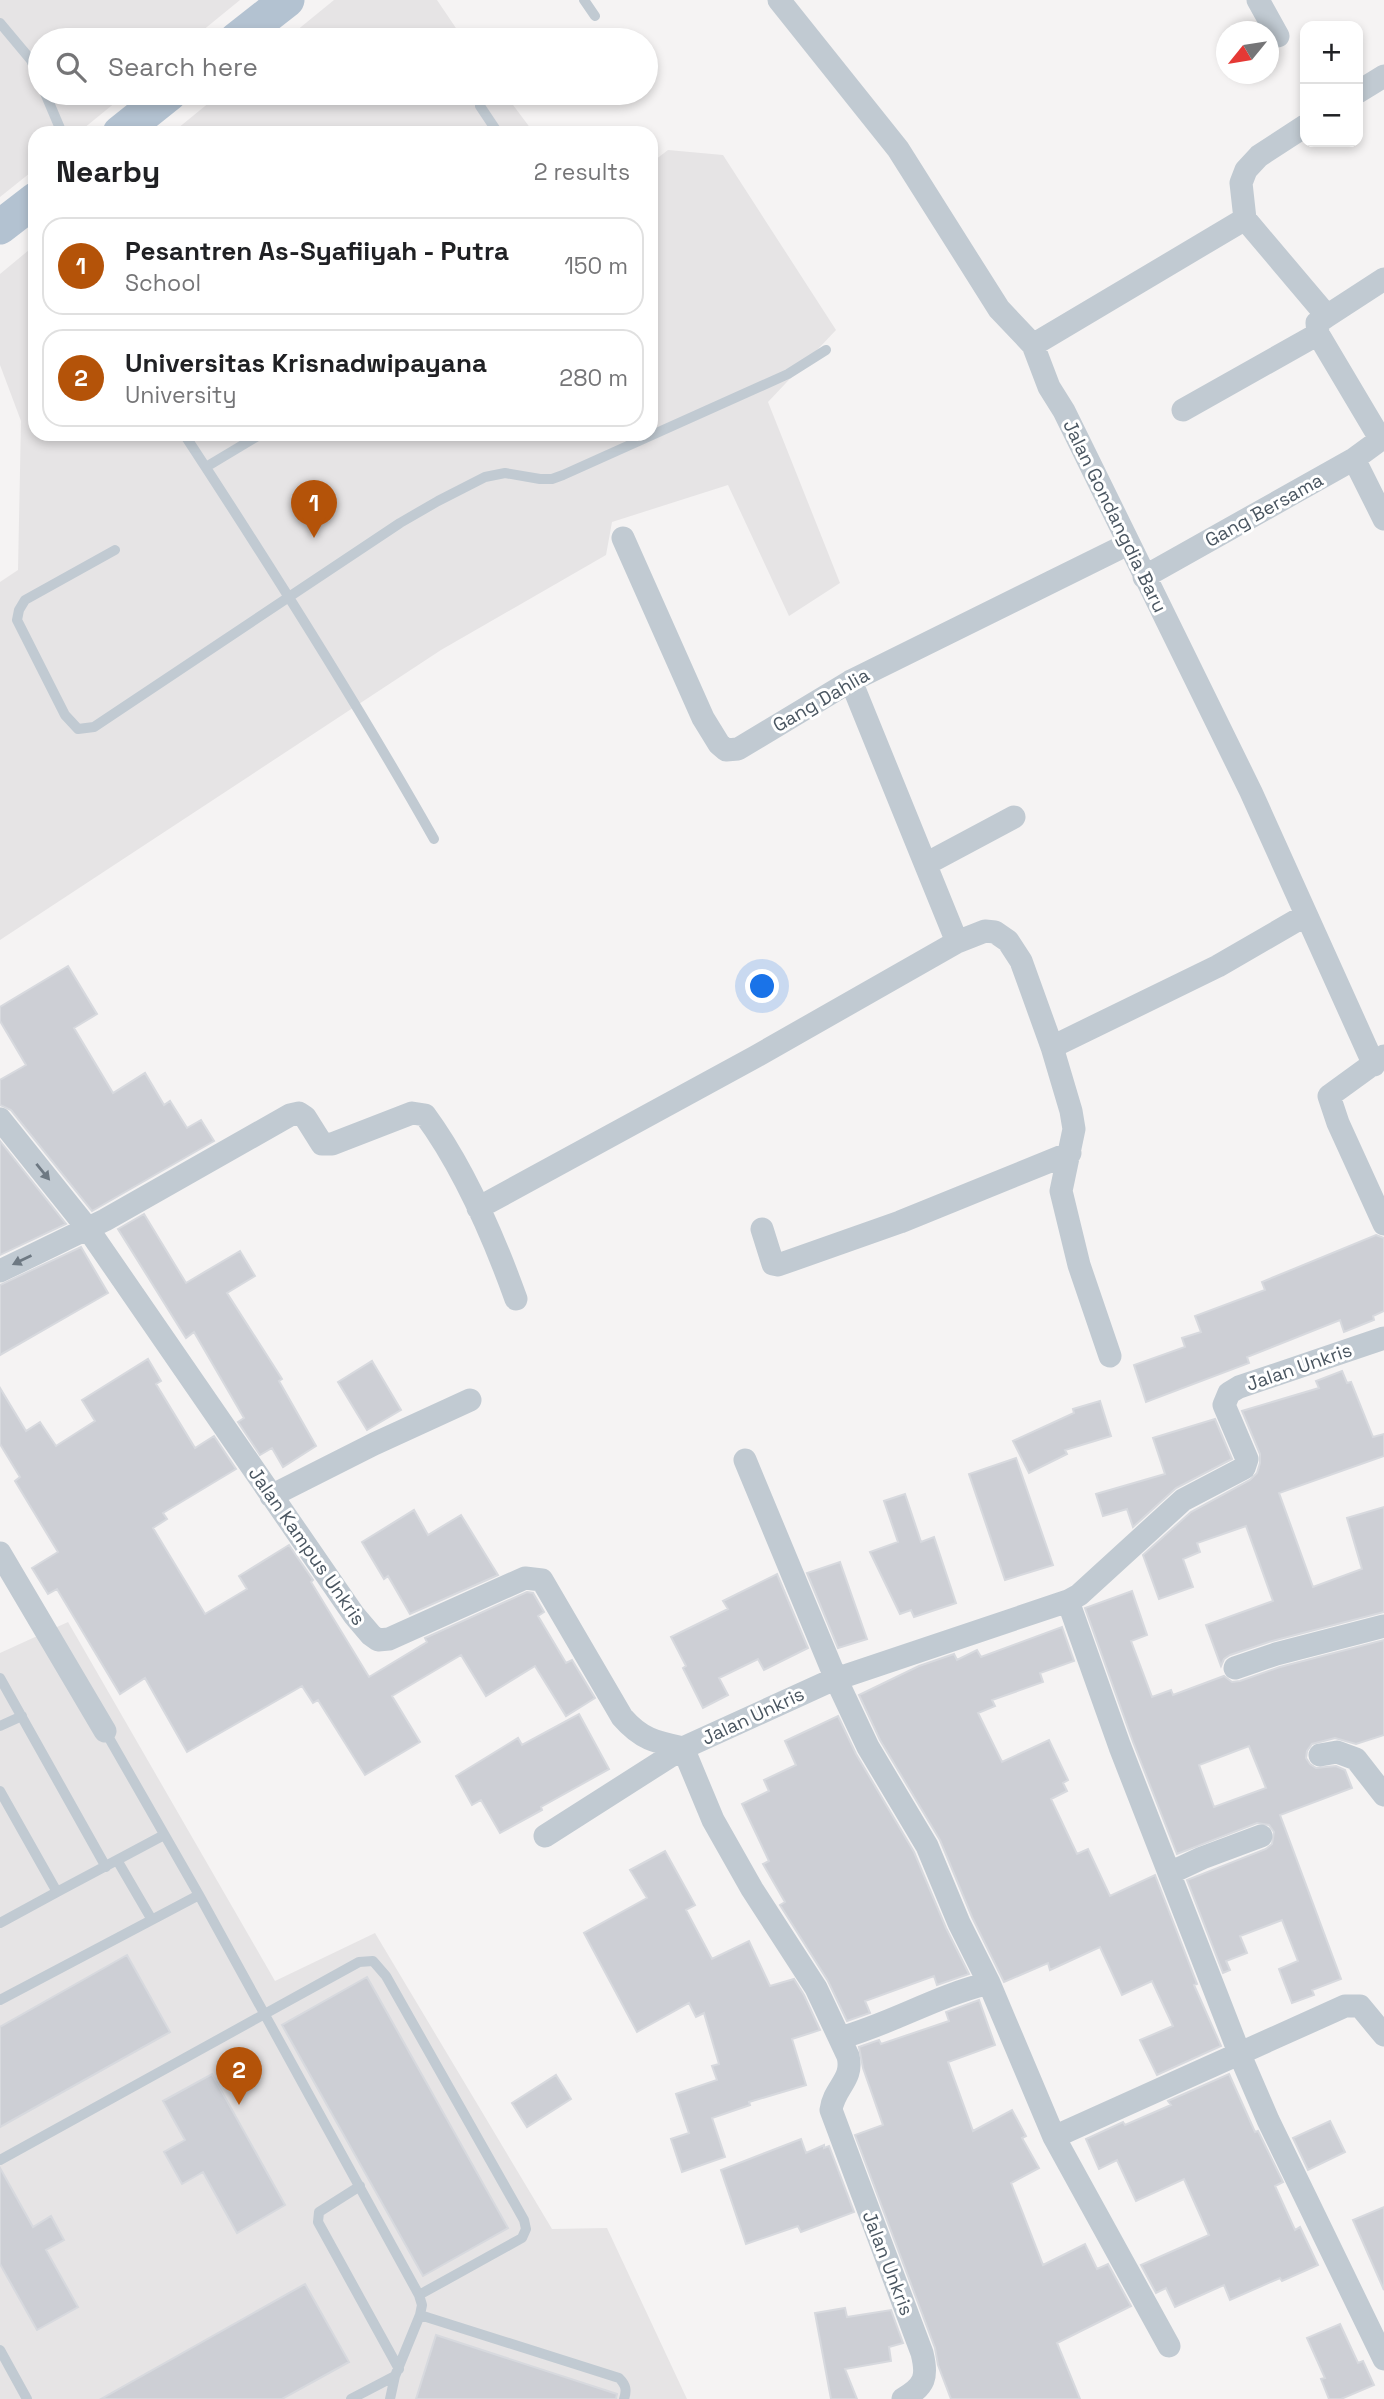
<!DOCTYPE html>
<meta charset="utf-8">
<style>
:root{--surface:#fff;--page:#f6f6f6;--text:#202124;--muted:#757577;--line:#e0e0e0;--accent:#b45309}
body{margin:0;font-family:"Space Grotesk",sans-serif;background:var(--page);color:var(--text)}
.controls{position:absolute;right:21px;top:21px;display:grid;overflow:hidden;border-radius:14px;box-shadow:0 4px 10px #0003}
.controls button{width:63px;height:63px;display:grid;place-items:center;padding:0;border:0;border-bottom:2px solid var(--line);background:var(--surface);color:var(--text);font:35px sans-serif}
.compass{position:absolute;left:1216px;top:21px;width:63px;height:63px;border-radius:50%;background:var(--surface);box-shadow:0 4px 10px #0003;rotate:240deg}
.you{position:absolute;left:763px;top:987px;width:24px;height:24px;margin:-18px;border:5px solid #fff;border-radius:50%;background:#1a73e8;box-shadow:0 0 0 10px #1a73e833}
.badge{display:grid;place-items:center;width:46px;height:46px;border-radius:50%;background:var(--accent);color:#fff;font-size:23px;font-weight:700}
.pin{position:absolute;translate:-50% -58px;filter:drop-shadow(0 2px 4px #0008)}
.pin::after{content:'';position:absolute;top:37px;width:24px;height:21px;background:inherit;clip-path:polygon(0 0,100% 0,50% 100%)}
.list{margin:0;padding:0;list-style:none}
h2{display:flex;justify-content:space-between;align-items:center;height:91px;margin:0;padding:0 28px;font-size:30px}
h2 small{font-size:23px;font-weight:400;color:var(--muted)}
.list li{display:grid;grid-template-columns:46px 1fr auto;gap:21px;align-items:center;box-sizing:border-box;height:98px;margin:0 14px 14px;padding:0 14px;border:2px solid var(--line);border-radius:21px}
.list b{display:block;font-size:26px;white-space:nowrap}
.list p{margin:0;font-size:23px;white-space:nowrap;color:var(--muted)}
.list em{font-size:23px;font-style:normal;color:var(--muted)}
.icon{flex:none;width:38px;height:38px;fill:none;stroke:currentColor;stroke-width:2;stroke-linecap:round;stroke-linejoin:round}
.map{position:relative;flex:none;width:1384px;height:2399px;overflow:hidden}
.search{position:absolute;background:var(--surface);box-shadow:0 4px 10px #0003;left:28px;top:28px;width:630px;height:77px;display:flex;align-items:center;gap:18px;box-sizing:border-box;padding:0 24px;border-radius:38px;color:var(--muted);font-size:26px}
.panel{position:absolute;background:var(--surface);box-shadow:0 4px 10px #0003;left:28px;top:126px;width:630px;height:315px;border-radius:21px}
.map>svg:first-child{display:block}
</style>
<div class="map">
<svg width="1384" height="2399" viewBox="0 0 1384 2399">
<rect width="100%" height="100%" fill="#f5f3f3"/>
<path fill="#e6e4e5" d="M 0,0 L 240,0 L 191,40 L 40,40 L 40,93 L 127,93 L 78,133 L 35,133 L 35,169 L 0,197 Z
M 334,0 L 437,0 L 464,40 L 285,40 Z
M 221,93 L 504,93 L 534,133 L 172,133 Z
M 668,150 L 723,155 L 836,330 L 768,402 L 840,583 L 789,616 L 728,485 L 612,522 L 606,555 L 441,650 L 0,940 L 0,582 L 18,570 L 21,421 L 0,365 L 0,274 L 35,245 L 35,434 L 651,434 L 651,163 Z
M 68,1622 L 275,1981 L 375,1933 L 552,2229 L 607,2228 L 687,2399 L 0,2399 L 0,1653 Z"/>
<path fill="#cdcfd5" stroke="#d7d9de" stroke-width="2" fill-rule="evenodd" d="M 68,966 L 97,1014 L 74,1028 L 113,1093 L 145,1073 L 164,1105 L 170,1101 L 187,1128 L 201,1120 L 214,1141 L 92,1211 L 11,1110 L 0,1105 L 0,1080 L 26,1065 L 0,1021 L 0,1007 Z
M 0,1141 L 66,1224 L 0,1255 Z
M 144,1214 L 186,1283 L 240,1251 L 255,1276 L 227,1293 L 282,1379 L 279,1381 L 316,1446 L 283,1467 L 272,1448 L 260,1455 L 238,1422 L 244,1418 L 194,1332 L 186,1338 L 118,1229 Z
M 1376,1235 L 1384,1238 L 1384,1311 L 1373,1316 L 1374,1320 L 1344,1332 L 1340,1320 L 1247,1357 L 1249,1363 L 1146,1402 L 1134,1365 L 1185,1347 L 1182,1338 L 1201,1332 L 1195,1316 L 1265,1290 L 1262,1282 Z
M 81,1247 L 108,1293 L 0,1355 L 0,1285 Z
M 148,1359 L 161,1381 L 156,1384 L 195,1448 L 214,1436 L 236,1469 L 163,1513 L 167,1519 L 153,1528 L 205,1614 L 247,1589 L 239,1576 L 289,1545 L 313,1580 L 311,1582 L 369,1677 L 427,1642 L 425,1638 L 527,1592 L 533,1593 L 544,1612 L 538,1616 L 566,1663 L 572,1660 L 595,1698 L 566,1716 L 535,1666 L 486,1696 L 461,1655 L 392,1696 L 420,1742 L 365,1775 L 318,1700 L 313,1703 L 302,1686 L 187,1752 L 145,1678 L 120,1694 L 57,1589 L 48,1594 L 32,1568 L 58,1552 L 15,1481 L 20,1477 L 0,1444 L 0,1388 L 26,1431 L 40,1422 L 56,1446 L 95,1421 L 82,1400 Z
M 372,1361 L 401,1410 L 367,1430 L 338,1382 Z
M 1342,1371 L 1347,1383 L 1351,1382 L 1373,1437 L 1384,1434 L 1384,1456 L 1279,1493 L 1313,1587 L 1362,1569 L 1347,1518 L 1384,1507 L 1384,1612 L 1272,1641 L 1230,1655 L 1224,1659 L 1221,1666 L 1206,1625 L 1273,1601 L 1246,1526 L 1197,1543 L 1200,1552 L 1183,1559 L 1193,1587 L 1159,1599 L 1143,1555 L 1191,1512 L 1250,1480 L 1257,1473 L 1260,1463 L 1260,1454 L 1242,1411 L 1319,1388 L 1316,1381 Z
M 1100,1401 L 1111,1436 L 1065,1450 L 1067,1454 L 1029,1473 L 1013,1441 L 1074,1413 L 1073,1409 Z
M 1215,1419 L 1232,1459 L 1176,1488 L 1133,1527 L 1127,1509 L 1103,1516 L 1096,1494 L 1165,1474 L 1153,1438 Z
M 1016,1458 L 1053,1565 L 1005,1580 L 969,1474 Z
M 905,1494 L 921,1542 L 934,1537 L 956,1603 L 914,1617 L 911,1610 L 900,1614 L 870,1552 L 898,1542 L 884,1501 Z
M 414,1510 L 428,1535 L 461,1515 L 498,1575 L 410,1614 L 388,1576 L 384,1579 L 362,1542 Z
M 840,1562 L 867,1639 L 838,1648 L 807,1573 Z
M 777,1574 L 808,1648 L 764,1670 L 758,1659 L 719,1678 L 728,1695 L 703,1708 L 683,1668 L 686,1666 L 671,1637 L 728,1609 L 723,1601 Z
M 1132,1591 L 1147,1635 L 1131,1641 L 1152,1697 L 1171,1690 L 1173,1695 L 1224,1676 L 1232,1682 L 1240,1681 L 1280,1667 L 1384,1640 L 1384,1735 L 1356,1744 L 1335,1738 L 1312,1744 L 1307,1751 L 1306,1758 L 1310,1764 L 1316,1768 L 1336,1766 L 1345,1770 L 1352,1788 L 1280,1815 L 1341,1979 L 1312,1990 L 1314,1995 L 1292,2003 L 1279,1969 L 1298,1961 L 1282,1920 L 1240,1936 L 1247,1953 L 1226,1961 L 1230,1970 L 1223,1973 L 1187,1880 L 1266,1849 L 1272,1844 L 1274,1832 L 1269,1825 L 1257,1823 L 1177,1854 L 1133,1742 L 1085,1608 ZM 1249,1746 L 1266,1788 L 1214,1807 L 1199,1765 Z
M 1062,1627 L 1074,1661 L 1040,1673 L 1043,1682 L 992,1700 L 995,1706 L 978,1713 L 1002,1762 L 1049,1740 L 1068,1780 L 1063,1783 L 1067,1791 L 1051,1799 L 1077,1854 L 1088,1849 L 1110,1896 L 1155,1875 L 1197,1984 L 1194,1985 L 1221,2046 L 1157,2075 L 1140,2040 L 1173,2026 L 1152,1981 L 1122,1995 L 1100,1947 L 1050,1970 L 1048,1963 L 1004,1982 L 972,1917 L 940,1840 L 880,1740 L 859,1695 L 919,1666 L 954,1654 L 957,1660 L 977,1650 L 981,1657 Z
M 579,1714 L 609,1769 L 541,1807 L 542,1810 L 500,1833 L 481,1800 L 472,1805 L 456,1776 L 518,1738 L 522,1745 Z
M 838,1716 L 856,1754 L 914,1852 L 946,1928 L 969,1974 L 937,1985 L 934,1976 L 865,2001 L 870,2013 L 847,2021 L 828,1981 L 780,1905 L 785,1902 L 763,1864 L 769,1861 L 742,1804 L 769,1791 L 764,1780 L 796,1765 L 785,1741 Z
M 665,1851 L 695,1905 L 686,1910 L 712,1959 L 749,1941 L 770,1986 L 794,1979 L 804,1995 L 820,2030 L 792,2039 L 806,2085 L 749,2102 L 750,2105 L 712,2118 L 725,2157 L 682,2172 L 671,2139 L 689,2133 L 676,2094 L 717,2080 L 712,2066 L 719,2064 L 704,2013 L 696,2017 L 689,2003 L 637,2032 L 584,1933 L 647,1898 L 630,1870 Z
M 127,1955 L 170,2032 L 0,2127 L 0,2027 Z
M 367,1977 L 508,2228 L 423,2276 L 282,2025 Z
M 979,2000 L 995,2045 L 948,2062 L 973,2131 L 1012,2110 L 1026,2136 L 1022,2138 L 1039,2168 L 1011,2183 L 1043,2265 L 1085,2244 L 1097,2269 L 1108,2264 L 1131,2306 L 1057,2343 L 1080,2399 L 951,2399 L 938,2365 L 935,2348 L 855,2135 L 883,2125 L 863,2068 L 859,2047 L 879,2040 L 881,2044 L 949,2021 L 946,2012 Z
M 212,2074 L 285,2205 L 237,2233 L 203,2172 L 182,2184 L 164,2152 L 185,2140 L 163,2101 Z
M 1229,2074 L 1255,2132 L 1258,2131 L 1283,2182 L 1275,2186 L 1295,2230 L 1300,2227 L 1318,2265 L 1282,2281 L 1280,2278 L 1230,2300 L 1224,2285 L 1175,2307 L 1166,2288 L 1156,2293 L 1141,2265 L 1209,2235 L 1184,2179 L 1136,2201 L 1117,2160 L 1099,2169 L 1086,2139 L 1123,2122 L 1125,2125 L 1171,2105 L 1168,2101 Z
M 556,2075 L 571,2099 L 527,2127 L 512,2103 Z
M 1330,2121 L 1345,2152 L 1308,2170 L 1293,2138 Z
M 801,2139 L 806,2153 L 824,2145 L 824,2148 L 829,2146 L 854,2212 L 801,2232 L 798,2226 L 746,2244 L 721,2170 Z
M 0,2168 L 33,2227 L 51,2216 L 64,2240 L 46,2250 L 78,2307 L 37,2330 L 0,2264 Z
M 1384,2207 L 1384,2290 L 1353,2220 Z
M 305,2284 L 349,2362 L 282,2399 L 101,2399 Z
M 845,2308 L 847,2317 L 891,2310 L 903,2343 L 889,2347 L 891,2361 L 845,2369 L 857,2399 L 831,2399 L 815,2313 Z
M 1340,2324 L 1358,2363 L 1363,2361 L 1374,2385 L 1341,2399 L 1329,2399 L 1321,2379 L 1325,2378 L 1307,2338 Z
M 436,2335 L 617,2394 L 616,2399 L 416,2399 Z"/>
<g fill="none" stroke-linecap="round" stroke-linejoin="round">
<path stroke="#c1cad2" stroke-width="10" d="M 584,0 L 595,16
M 0,23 L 31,60 L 40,81
M 45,93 L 62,133
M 480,106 L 498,133
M 184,434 C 271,567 356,701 434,839
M 206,467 L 261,434
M 115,550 L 25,600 L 19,610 L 17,620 L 65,715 L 78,729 L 94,727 L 400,523 L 438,501 L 485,477 L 505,473 L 540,479 L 552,479 L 563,475 L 788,374 L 826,350
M 0,1678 L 106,1867
M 0,1726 L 22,1716
M 105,1731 L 199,1895 L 419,2295 L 422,2305 L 420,2315 L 395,2376 L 390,2399
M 0,1791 L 57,1892 L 164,1835
M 117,1860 L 152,1920
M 0,1923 L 57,1892
M 0,2000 L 199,1895
M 0,2160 L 359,1962 L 373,1961 L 386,1976 L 524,2220 L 526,2229 L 522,2238 L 419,2295
M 360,2186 L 319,2212 L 318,2222 L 399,2369
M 420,2315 L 619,2378 C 626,2385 627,2390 624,2399
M 0,2350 L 27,2399
M 351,2399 L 395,2376"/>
<path stroke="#c1cad2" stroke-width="23" d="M 779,0 L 898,149 L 999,309 L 1033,345 L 1049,387 L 1064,411 L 1251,792 L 1374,1065
M 1258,0 L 1278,36
M 1358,92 L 1384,76
M 1305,126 L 1259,156 L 1246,170 L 1241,183 L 1245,219 L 1327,316 L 1317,323 L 1318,334 L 1381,440
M 1327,316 L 1384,279
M 1033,345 L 1245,219
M 1183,410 L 1318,334
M 1354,459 L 1384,519
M 623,538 L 703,718 L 719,744 L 726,750 L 738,749 L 851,681 L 1128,544
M 1144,577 L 1354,459 L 1384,437
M 851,681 L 957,942
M 926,864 L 1014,817
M 1052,1047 L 1218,966 L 1306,915
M 1384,1056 L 1329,1096 L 1338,1123 L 1384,1224
M 0,1119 L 88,1229 L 354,1615 L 371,1635 L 378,1640 L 389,1639 L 525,1578 L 542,1580 L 622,1717 C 641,1739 655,1742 683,1748
M 478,1208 L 755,1057 L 957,942 L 985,931 L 995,932 L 1008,941 L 1021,961 L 1052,1047 L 1071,1111 L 1074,1129 L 1061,1191 L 1079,1265 L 1110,1356
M 762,1229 L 773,1264 L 778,1265 L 900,1222 L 1070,1153
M 0,1271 L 105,1220 L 290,1115 L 299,1113 L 305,1117 L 322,1144 L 332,1144 L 412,1113 L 425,1115 C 464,1168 494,1238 516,1299
M 745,1460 L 836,1679 L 868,1747 L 927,1846 L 959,1923 L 989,1983 L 1054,2137 L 1169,2346
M 271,1496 L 374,1444 L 470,1400
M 0,1553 L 105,1731
M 1068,1601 L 1120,1747 L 1240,2055 L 1268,2120 L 1384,2359
M 1235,1668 L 1276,1654 L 1384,1626
M 683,1748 L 713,1820 L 752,1889 L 816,1988 L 848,2056 C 854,2080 834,2087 831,2110 L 922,2353 C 928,2377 925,2386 903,2399
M 1320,1755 L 1337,1752 L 1356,1759 L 1384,1795
M 545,1836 L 683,1748 L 830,1681 L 1068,1601 L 1079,1595 L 1183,1500 L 1244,1468 L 1247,1459 L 1224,1405 L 1229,1393 L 1239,1387 L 1384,1338
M 1170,1873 L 1202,1858 L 1261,1836
M 840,2038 C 893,2023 936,1996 989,1983
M 1054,2137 L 1345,2006 L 1360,2006 L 1384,2035"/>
<path stroke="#b3c2d1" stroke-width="35" d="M 236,40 L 287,0
M 120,133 L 170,93
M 0,227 L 35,200"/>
</g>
<defs><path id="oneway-solid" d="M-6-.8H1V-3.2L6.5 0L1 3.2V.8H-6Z" transform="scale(1.75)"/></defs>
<g fill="#6e7983">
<use href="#oneway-solid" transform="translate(43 1172) rotate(51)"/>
<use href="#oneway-solid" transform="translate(22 1260) rotate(154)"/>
</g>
<g text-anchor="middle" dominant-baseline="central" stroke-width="6" stroke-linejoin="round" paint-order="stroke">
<g font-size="19" fill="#4a5661" stroke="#fff">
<text transform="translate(1264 510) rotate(-29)">Gang Bersama</text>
<text transform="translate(1115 516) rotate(64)">Jalan Gondangdia Baru</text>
<text transform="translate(821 700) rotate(-30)">Gang Dahlia</text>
<text transform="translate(1299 1367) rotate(-19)">Jalan Unkris</text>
<text transform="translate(307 1546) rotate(55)">Jalan Kampus Unkris</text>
<text transform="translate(753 1716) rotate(-25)">Jalan Unkris</text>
<text transform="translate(888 2263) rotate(69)">Jalan Unkris</text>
</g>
</g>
</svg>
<div class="controls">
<button>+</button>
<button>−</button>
</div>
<svg class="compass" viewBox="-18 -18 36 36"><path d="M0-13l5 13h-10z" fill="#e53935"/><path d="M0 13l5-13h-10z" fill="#757577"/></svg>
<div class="you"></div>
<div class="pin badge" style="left:314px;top:538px">1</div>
<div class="pin badge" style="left:239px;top:2105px">2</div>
<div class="search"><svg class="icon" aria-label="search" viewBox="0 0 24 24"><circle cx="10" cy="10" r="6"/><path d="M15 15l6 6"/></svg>Search here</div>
<section class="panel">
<h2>Nearby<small>2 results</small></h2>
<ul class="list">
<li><span class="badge">1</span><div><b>Pesantren As-Syafiiyah - Putra</b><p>School</p></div><em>150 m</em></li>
<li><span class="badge">2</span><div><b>Universitas Krisnadwipayana</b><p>University</p></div><em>280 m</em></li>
</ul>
</section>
</div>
